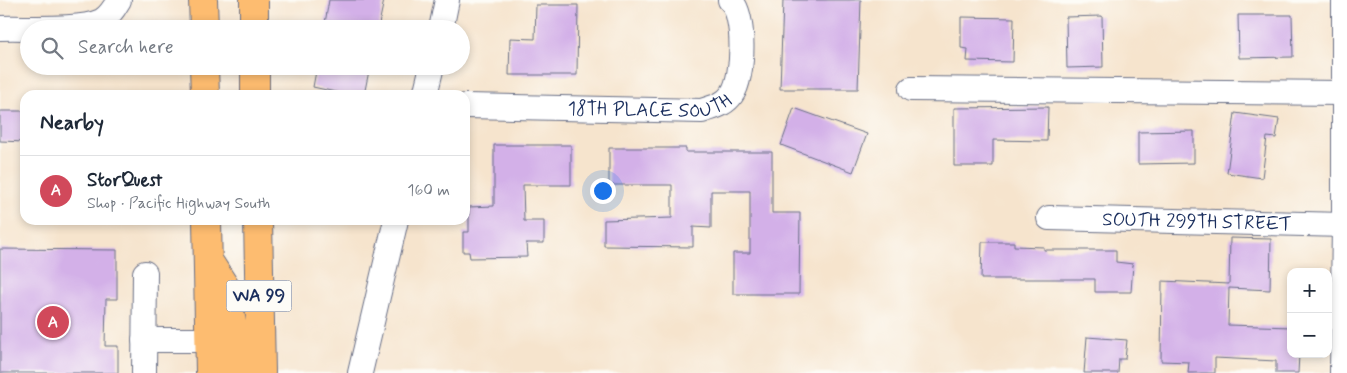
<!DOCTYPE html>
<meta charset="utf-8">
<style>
:root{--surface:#fff;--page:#f6f6f7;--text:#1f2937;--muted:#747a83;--line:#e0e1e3;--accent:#d1495b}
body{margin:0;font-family:Mynerve,sans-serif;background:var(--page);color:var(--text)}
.controls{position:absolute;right:15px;bottom:15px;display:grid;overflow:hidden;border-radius:10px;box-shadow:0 2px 8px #0003}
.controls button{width:45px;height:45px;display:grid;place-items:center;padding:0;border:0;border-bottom:1px solid var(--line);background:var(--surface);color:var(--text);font:25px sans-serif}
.you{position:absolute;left:602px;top:190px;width:18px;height:18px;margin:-12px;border:4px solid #fff;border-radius:50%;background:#1a73e8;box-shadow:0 0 0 8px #1a73e833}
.badge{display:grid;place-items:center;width:32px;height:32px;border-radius:50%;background:var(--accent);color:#fff;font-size:16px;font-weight:700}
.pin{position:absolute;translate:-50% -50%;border:2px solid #fff;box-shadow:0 1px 5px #0006}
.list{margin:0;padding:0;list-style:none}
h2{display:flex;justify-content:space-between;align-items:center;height:65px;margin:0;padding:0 20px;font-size:21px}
h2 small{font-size:16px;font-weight:400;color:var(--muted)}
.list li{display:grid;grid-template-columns:32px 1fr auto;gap:15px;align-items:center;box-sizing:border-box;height:70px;padding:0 20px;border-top:1px solid var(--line)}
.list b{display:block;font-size:19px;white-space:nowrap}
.list p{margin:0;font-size:16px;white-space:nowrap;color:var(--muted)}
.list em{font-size:16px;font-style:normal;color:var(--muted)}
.icon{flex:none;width:28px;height:28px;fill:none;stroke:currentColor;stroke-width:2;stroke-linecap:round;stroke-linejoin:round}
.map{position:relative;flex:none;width:1347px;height:373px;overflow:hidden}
.search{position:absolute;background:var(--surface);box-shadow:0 2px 8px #0003;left:20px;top:20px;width:450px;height:55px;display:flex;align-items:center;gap:12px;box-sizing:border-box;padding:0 18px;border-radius:28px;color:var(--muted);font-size:19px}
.panel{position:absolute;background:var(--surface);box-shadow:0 2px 8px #0003;left:20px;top:90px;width:450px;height:135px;border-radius:15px}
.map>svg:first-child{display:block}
</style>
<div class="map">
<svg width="1347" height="373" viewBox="0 0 1347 373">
<rect width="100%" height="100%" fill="#fdfcf7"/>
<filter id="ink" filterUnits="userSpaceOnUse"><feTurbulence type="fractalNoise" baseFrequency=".02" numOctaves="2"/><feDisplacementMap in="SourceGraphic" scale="10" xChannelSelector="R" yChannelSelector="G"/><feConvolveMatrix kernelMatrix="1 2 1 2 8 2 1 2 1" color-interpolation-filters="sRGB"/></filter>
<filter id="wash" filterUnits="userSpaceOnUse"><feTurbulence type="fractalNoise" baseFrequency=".0096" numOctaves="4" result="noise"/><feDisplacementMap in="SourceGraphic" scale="20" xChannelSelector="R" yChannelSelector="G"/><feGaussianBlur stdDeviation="1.12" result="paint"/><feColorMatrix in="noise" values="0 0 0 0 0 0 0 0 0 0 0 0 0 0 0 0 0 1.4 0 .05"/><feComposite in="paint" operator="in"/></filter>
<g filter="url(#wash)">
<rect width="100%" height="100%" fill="#f6e4cd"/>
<g id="blocks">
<path fill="#d3b0e8" d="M 329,0 L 384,0 L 378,29 L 324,29 Z
M 783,0 L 861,0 L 858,89 L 780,89 Z
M 536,5 L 578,5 L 577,75 L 509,75 L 510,38 L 535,39 Z
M 1238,15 L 1292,15 L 1293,57 L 1239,58 Z
M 1102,16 L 1103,67 L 1067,68 L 1066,17 Z
M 961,17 L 1014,18 L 1013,62 L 967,61 L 968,49 L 961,48 Z
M 317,66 L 370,66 L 364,95 L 349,95 L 313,87 Z
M 1048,107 L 1047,141 L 993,140 L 993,166 L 954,166 L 954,108 Z
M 794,108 L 867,134 L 853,172 L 781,145 Z
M 0,111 L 25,111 L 25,142 L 0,141 Z
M 1235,113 L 1279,119 L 1276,138 L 1267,137 L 1262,178 L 1227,173 Z
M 1194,131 L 1194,163 L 1138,164 L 1138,132 Z
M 494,145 L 571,145 L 571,185 L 523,185 L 524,221 L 544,221 L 544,243 L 526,243 L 527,257 L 470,258 L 469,252 L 463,252 L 463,232 L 469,232 L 469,207 L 494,206 Z
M 609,148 L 686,148 L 686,152 L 772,152 L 772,213 L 800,213 L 799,294 L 733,294 L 733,253 L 750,253 L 750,191 L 711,191 L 711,228 L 693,227 L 693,247 L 604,246 L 604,220 L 672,218 L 672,185 L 609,185 Z
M 1230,238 L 1271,239 L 1270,290 L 1229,288 L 1228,325 L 1291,327 L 1291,354 L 1299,354 L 1298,373 L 1276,373 L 1276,361 L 1215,358 L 1215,373 L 1188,373 L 1189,362 L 1161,361 L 1162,281 L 1229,284 Z
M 982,242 L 1014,242 L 1014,246 L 1044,247 L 1044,250 L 1116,250 L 1116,262 L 1133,264 L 1131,292 L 1095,292 L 1095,279 L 981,279 Z
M 0,249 L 117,250 L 117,299 L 106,299 L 105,346 L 118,346 L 118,373 L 0,373 Z
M 1087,337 L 1127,340 L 1125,359 L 1119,359 L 1118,373 L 1084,373 Z"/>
</g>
</g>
<g filter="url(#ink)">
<use href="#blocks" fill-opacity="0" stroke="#686e85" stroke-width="1"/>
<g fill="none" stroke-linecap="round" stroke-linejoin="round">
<defs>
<g id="minor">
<path d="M 0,28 C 26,27 80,31 101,21 C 109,17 115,7 119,0"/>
<path d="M 441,29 L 447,0"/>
<path d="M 911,89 L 1344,93"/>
<path d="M 425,95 L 432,66"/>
<path id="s1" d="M 465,106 L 702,111 C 713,107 725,105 732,94 C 744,78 746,14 730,0"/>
<path id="s2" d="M 1049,218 L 1344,225"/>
<path d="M 144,340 L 209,340"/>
<path d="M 144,373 L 145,273"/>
<path d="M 360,373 L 396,220"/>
<path d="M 1342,373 L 1344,225 L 1344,0"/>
</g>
<path id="major" d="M 203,0 L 204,29
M 254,0 L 254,29
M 204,66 L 205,95
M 255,66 L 255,95
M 207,220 L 210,373
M 258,220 L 261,373
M 211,265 L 225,287 L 235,338 L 236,373"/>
</defs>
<use href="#minor" stroke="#686e85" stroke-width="26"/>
<use href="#major" stroke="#686e85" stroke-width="30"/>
<use href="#minor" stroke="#fff" stroke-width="24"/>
<use href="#major" stroke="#fdbc6f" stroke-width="28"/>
</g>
</g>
<g text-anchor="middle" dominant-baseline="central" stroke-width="4" stroke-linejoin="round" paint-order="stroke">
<rect fill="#fdfcf7" stroke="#5f6c8c" stroke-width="1" x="226.5" y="280.5" width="65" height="31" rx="4"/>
<g font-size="18" font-weight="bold" fill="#1b2f5e">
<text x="259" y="296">WA 99</text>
</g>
<g font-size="19" fill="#1b2f5e" stroke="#fdfcf7">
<text stroke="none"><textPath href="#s1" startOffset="185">18TH PLACE SOUTH</textPath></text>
<text stroke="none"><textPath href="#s2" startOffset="148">SOUTH 299TH STREET</textPath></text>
</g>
</g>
</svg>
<div class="controls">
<button>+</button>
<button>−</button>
</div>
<div class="you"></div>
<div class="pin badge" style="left:53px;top:322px">A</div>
<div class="search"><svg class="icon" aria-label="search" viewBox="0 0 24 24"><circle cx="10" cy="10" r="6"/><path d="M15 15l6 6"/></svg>Search here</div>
<section class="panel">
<h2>Nearby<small></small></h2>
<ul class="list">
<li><span class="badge">A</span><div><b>StorQuest</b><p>Shop · Pacific Highway South</p></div><em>160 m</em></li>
</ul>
</section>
</div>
